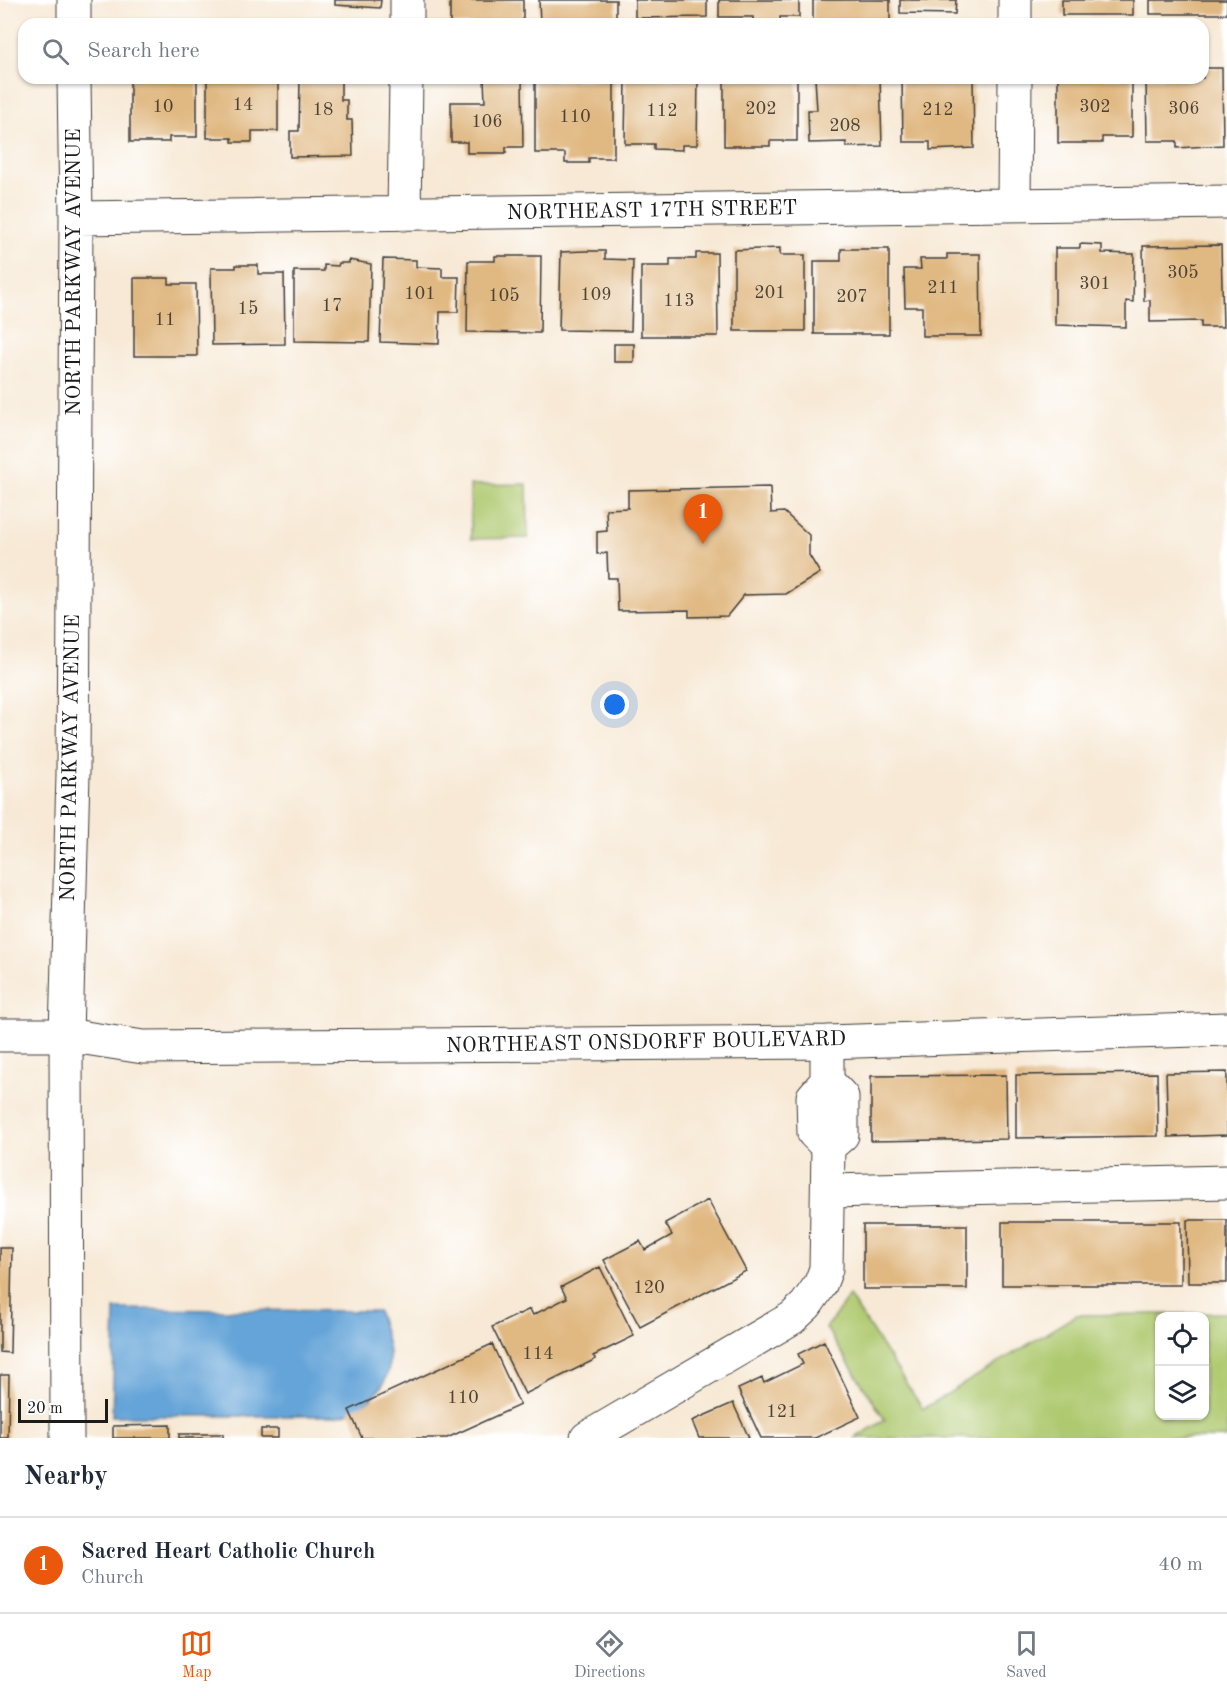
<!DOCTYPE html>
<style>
:root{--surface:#fff;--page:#f2f2f3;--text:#1f2937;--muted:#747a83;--line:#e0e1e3;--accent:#ea580c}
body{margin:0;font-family:"Old Standard TT",serif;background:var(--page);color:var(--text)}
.controls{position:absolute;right:18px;bottom:18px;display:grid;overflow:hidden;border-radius:12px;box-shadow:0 2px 4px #0004}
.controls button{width:54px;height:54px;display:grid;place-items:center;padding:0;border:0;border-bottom:2px solid var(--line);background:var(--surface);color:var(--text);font:30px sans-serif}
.scale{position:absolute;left:18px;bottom:15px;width:90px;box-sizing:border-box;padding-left:6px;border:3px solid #1c1c1c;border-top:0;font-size:16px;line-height:21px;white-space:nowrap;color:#1c1c1c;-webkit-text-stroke:4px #fff;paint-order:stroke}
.you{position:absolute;left:615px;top:705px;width:21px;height:21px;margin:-15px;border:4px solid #fff;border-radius:50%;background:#1a73e8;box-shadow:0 0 0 9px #1a73e833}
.badge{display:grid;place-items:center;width:39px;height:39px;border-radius:50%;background:var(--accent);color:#fff;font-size:20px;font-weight:700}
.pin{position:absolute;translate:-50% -50px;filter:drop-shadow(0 2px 3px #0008)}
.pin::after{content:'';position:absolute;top:32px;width:21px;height:18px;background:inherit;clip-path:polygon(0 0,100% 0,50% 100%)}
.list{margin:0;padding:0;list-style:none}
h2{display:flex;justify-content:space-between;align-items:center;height:78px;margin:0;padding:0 24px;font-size:26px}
h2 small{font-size:20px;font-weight:400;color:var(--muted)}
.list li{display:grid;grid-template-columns:39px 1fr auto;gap:18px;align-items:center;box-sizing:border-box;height:96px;padding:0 24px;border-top:2px solid var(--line)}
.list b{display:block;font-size:22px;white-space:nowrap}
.list p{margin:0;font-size:20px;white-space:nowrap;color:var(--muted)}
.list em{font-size:20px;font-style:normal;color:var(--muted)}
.icon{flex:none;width:33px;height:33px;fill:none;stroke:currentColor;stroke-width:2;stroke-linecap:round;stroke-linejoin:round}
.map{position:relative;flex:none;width:1227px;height:1438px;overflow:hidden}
.search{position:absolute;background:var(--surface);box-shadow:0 2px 4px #0004;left:18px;right:18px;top:18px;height:66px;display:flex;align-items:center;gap:15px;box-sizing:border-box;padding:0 21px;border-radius:18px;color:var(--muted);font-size:22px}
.sheet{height:174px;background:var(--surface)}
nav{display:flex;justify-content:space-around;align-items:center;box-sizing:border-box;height:84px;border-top:2px solid var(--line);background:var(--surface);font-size:16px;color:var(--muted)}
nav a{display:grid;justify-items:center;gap:3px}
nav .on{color:var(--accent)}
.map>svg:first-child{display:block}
</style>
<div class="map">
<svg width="1227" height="1438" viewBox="0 0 1227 1438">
<rect width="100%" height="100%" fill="#fff"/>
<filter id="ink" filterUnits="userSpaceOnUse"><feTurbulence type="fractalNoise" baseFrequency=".0167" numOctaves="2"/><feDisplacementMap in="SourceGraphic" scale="12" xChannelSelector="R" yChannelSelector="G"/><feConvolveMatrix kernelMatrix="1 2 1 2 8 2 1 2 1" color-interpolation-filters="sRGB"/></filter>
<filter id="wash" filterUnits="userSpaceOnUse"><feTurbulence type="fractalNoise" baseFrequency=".008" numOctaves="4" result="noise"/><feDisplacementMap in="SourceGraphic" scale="24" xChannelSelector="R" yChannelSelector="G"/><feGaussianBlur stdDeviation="1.35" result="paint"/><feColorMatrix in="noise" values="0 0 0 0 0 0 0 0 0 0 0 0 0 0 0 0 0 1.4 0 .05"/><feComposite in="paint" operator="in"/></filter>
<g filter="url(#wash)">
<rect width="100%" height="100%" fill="#f7e9d5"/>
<path fill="#afc96f" stroke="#667246" stroke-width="1.5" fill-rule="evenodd" d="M 527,484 L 528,538 L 471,539 L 470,485 Z
M 849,1296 L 923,1409 L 1076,1315 L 1227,1313 L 1227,1438 L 855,1438 L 885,1420 L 826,1328 ZM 1160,1316 L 1204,1316 L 1204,1416 L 1160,1416 Z"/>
<path fill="#65a4d8" stroke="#40607a" stroke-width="1.5" d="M 115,1309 L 378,1311 C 381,1324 388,1339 389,1353 C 393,1386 366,1410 336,1416 L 112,1416 Z"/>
<g id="blocks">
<path fill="#e0b881" d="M 335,0 L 381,0 L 380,8 L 335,5 Z
M 450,0 L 523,0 L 523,24 L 450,24 Z
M 539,0 L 616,0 L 616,24 L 540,24 Z
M 635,0 L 707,0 L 707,17 L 635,18 Z
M 719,0 L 799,0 L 799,17 L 780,17 L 780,24 L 753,24 L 753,17 L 719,17 Z
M 813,0 L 890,0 L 890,21 L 813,21 Z
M 900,0 L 956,0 L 955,14 L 900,13 Z
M 1062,0 L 1133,0 L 1133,15 L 1062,15 Z
M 1150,0 L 1227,0 L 1227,14 L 1150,14 Z
M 1203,68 L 1222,68 L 1223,145 L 1177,148 L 1177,141 L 1147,141 L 1146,78 L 1203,78 Z
M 130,78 L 197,78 L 197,137 L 169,137 L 169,142 L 130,142 Z
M 207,78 L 278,78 L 278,131 L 252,131 L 252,142 L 232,142 L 232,138 L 207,138 Z
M 300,78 L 341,79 L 341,100 L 347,100 L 347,120 L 352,120 L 353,156 L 290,157 L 290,131 L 299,131 Z
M 484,78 L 522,78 L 523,147 L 506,147 L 506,153 L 467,153 L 467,142 L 451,142 L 451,102 L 485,102 Z
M 626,78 L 698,78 L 697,145 L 682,145 L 682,150 L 654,149 L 654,144 L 625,144 Z
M 724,78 L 797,78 L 797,141 L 770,141 L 770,146 L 724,146 Z
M 815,78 L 880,78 L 882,146 L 846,147 L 846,142 L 809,143 L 808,110 L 817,110 Z
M 902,78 L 973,78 L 974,148 L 930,150 L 930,142 L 903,142 Z
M 1058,78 L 1132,78 L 1132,137 L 1102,137 L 1102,143 L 1058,143 Z
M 614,80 L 614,158 L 589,158 L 589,163 L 565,163 L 565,153 L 535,153 L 535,81 Z
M 1080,244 L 1102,245 L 1102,253 L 1134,254 L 1133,302 L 1126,301 L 1126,327 L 1055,325 L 1055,248 L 1080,248 Z
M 1221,245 L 1223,327 L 1201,327 L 1201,321 L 1150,322 L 1150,300 L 1144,301 L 1143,246 Z
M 780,248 L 780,255 L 805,255 L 805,331 L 734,331 L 734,250 Z
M 841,249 L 889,249 L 889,334 L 814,334 L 814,261 L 841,261 Z
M 585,251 L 605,251 L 605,259 L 633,260 L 631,331 L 559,330 L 561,252 Z
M 696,253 L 717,253 L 718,336 L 641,336 L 641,266 L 670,266 L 670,259 L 696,259 Z
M 947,254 L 980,254 L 981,336 L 922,336 L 922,307 L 905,307 L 904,269 L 921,269 L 920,259 L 947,259 Z
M 495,256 L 541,256 L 540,333 L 467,332 L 468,261 L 495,261 Z
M 383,259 L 416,260 L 416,267 L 442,268 L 442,277 L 459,277 L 458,312 L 440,312 L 439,344 L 380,342 Z
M 349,260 L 371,264 L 369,342 L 294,341 L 294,271 L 324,271 L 324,265 L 338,266 L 339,263 L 349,263 Z
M 236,265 L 258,265 L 258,274 L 284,274 L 285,344 L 212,345 L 211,268 L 236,268 Z
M 134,278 L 169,278 L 169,284 L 196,284 L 197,356 L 134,356 Z
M 614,344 L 634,344 L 634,362 L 614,362 Z
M 770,487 L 771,513 L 784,512 L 809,535 L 809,555 L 820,573 L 786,594 L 744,595 L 727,616 L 689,617 L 689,610 L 618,611 L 617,578 L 608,578 L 607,553 L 597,554 L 597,532 L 607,531 L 606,509 L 628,508 L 628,490 Z
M 1227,1072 L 1227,1135 L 1168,1137 L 1166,1073 Z
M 1157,1073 L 1158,1136 L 1016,1138 L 1016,1075 Z
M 1006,1075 L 1007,1139 L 871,1141 L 871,1076 Z
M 708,1200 L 746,1271 L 640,1327 L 604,1260 L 640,1241 L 645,1250 L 672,1235 L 665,1223 Z
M 1187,1220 L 1227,1220 L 1227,1283 L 1188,1283 Z
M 1002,1222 L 1181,1222 L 1181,1285 L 1002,1285 Z
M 863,1225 L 967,1225 L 967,1289 L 863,1289 Z
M 0,1248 L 12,1248 L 10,1353 L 0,1352 Z
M 600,1267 L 634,1336 L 593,1356 L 596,1359 L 525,1394 L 492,1327 L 530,1309 L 533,1315 L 567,1298 L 561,1287 Z
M 824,1341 L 860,1417 L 815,1438 L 761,1438 L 738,1389 L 762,1378 L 764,1383 L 803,1364 L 798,1354 Z
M 492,1344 L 520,1405 L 447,1438 L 362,1438 L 349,1410 Z
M 0,1375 L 9,1375 L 8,1438 L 0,1438 Z
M 733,1403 L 749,1438 L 699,1438 L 692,1421 Z
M 170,1425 L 170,1438 L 113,1438 L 113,1426 Z
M 261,1429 L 278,1429 L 278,1438 L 261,1438 Z
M 179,1434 L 223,1434 L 223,1438 L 179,1438 Z"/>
</g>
</g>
<g filter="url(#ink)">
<use href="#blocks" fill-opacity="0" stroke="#3d3b38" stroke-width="1.5"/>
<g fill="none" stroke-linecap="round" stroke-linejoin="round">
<defs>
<path id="minor" d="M 74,0 L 74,24
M 407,24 L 407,0
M 1015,24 L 1015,0
M 1014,205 L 1015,78
M 404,214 L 406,78
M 76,218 L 1227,202
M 0,1035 L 66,1035 L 143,1047 L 827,1042 L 1227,1029
M 827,1081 L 842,1097 L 842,1135 L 828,1147
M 830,1191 L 1227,1182
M 67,1438 L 66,1035 L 73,774 L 76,218 L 74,78
M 587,1438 L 792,1318 L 806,1305 L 820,1285 L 826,1269 L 828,1147 L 814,1133 L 813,1097 L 827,1081 L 827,1042"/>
</defs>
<use href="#minor" stroke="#3d3b38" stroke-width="35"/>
<use href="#minor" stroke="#fff" stroke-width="33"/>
</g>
</g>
<g text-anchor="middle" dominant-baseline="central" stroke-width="4.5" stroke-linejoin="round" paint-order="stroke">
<g font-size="18" fill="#4d4335">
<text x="243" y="105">14</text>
<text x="163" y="107">10</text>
<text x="1095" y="107">302</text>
<text x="761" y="109">202</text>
<text x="1184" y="109">306</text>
<text x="323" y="110">18</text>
<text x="938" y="110">212</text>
<text x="662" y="111">112</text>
<text x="575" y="117">110</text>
<text x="487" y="122">106</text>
<text x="845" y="126">208</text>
<text x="1183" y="273">305</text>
<text x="1095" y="284">301</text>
<text x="943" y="288">211</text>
<text x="770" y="293">201</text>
<text x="420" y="294">101</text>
<text x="596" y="295">109</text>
<text x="504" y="296">105</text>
<text x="852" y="297">207</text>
<text x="679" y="301">113</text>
<text x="332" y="306">17</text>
<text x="248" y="309">15</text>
<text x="165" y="320">11</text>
<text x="649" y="1288">120</text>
<text x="538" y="1354">114</text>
<text x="463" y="1398">110</text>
<text x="782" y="1412">121</text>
</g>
<g font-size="21" fill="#1c1c1c" stroke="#fff">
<text transform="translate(652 211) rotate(-1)">NORTHEAST 17TH STREET</text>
<text transform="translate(74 272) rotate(-90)">NORTH PARKWAY AVENUE</text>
<text transform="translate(71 758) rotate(-89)">NORTH PARKWAY AVENUE</text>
<text transform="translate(646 1043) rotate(-1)">NORTHEAST ONSDORFF BOULEVARD</text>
</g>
</g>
</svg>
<div class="controls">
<button><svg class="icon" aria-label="locate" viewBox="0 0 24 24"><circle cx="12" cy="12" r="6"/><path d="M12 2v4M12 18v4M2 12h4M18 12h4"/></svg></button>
<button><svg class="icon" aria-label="layers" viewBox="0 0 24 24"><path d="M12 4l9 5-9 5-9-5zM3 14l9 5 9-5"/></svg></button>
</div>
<div class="scale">20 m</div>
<div class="you"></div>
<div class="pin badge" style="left:703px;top:544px">1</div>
<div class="search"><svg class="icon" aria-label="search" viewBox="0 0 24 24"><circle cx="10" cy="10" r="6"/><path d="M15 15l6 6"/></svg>Search here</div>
</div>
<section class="sheet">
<h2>Nearby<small></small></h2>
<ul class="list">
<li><span class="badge">1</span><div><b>Sacred Heart Catholic Church</b><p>Church</p></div><em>40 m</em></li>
</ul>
</section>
<nav>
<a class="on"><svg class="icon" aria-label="map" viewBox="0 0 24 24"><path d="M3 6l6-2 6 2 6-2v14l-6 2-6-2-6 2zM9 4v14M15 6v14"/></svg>Map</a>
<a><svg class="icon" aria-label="directions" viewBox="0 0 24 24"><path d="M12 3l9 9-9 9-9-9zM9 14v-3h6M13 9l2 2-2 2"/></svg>Directions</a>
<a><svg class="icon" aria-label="saved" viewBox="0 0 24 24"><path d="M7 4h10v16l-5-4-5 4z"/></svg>Saved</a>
</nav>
